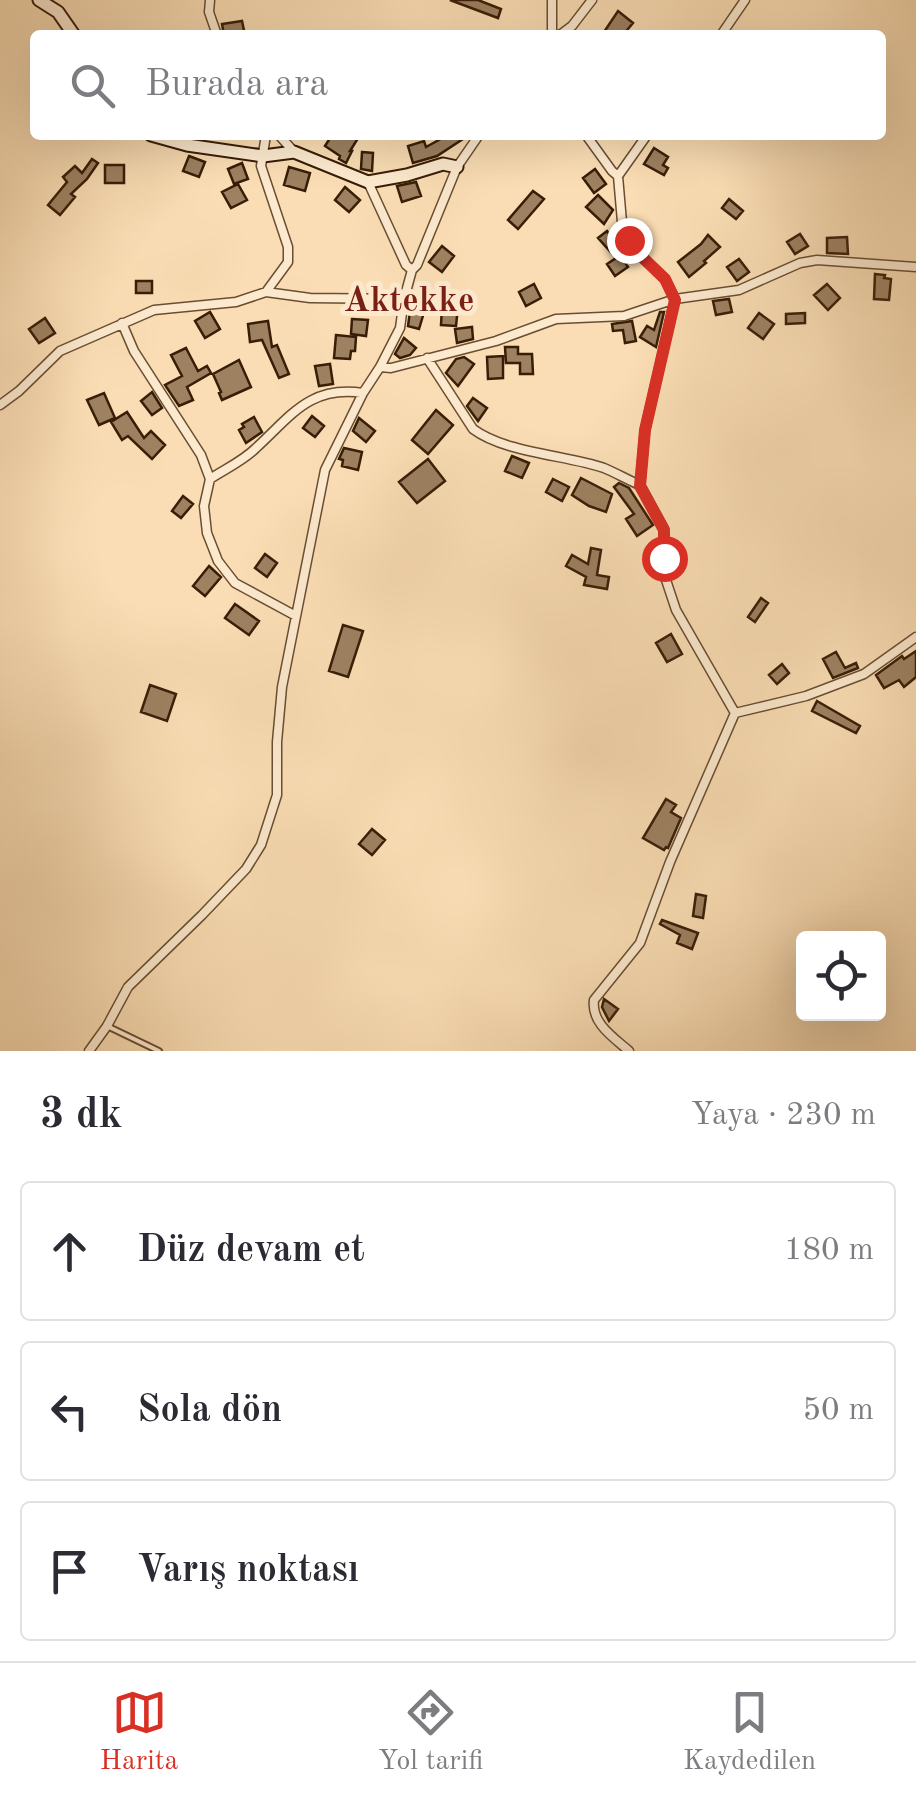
<!DOCTYPE html>
<html lang="tr">
<meta charset="utf-8">
<style>
:root{--surface:#fff;--page:#f7f7f7;--text:#2b2b33;--muted:#7c7c81;--line:#e1e1e2;--accent:#d93025}
body{margin:0;font-family:"Old Standard TT",serif;background:var(--page);color:var(--text)}
.controls{position:absolute;right:30px;bottom:30px;display:grid;overflow:hidden;border-radius:10px;box-shadow:0 10px 40px #0002}
.controls button{width:90px;height:90px;display:grid;place-items:center;padding:0;border:0;border-bottom:2px solid var(--line);background:var(--surface);color:var(--text);font:50px sans-serif}
.stop{position:absolute;width:30px;height:30px;margin:-22px;border:8px solid #d93025;border-radius:50%;background:#fff}
.stop.end{background:#d93025;border-color:#fff;box-shadow:0 2px 10px #0008}
.list{margin:0;padding:0;list-style:none}
h2{display:flex;justify-content:space-between;align-items:center;height:130px;margin:0;padding:0 40px;font-size:42px}
h2 small{font-size:32px;font-weight:400;color:var(--muted)}
.list li{display:grid;grid-template-columns:65px 1fr auto;gap:30px;align-items:center;box-sizing:border-box;height:140px;margin:0 20px 20px;padding:0 20px;border:2px solid var(--line);border-radius:10px}
.list b{display:block;font-size:38px;white-space:nowrap}
.list em{font-size:32px;font-style:normal;color:var(--muted)}
.icon{flex:none;width:55px;height:55px;fill:none;stroke:currentColor;stroke-width:2;stroke-linecap:round;stroke-linejoin:round}
.map{position:relative;flex:none;width:916px;height:1051px;overflow:hidden}
.search{position:absolute;background:var(--surface);box-shadow:0 10px 40px #0002;left:30px;right:30px;top:30px;height:110px;display:flex;align-items:center;gap:25px;box-sizing:border-box;padding:0 35px;border-radius:10px;color:var(--muted);font-size:38px}
.sheet{height:610px;background:var(--surface)}
nav{display:flex;justify-content:space-around;align-items:center;box-sizing:border-box;height:140px;border-top:2px solid var(--line);background:var(--surface);font-size:28px;color:var(--muted)}
nav a{display:grid;justify-items:center;gap:5px}
nav .on{color:var(--accent)}
.map>svg:first-child{display:block}
</style>
<div class="map">
<svg width="916" height="1051" viewBox="0 0 916 1051">
<rect width="100%" height="100%" fill="#faddb4"/>
<filter id="stains"><feTurbulence type="fractalNoise" baseFrequency=".002" numOctaves="4"/><feColorMatrix values="0 0 0 0 .2 0 0 0 0 .09 0 0 0 0 .02 0 0 0 .5 -.17"/></filter>
<radialGradient id="worn" r=".72"><stop offset=".6" stop-color="#630" stop-opacity="0"/><stop offset="1" stop-color="#630" stop-opacity=".3"/></radialGradient>
<path fill="#9d8161" stroke="#391e07" stroke-width="2.5" d="M 450,0 L 478,0 L 501,9 L 498,18 Z
M 618,11 L 633,23 L 623,35 L 602,35 Z
M 242,21 L 245,35 L 224,35 L 222,24 Z
M 332,135 L 360,135 L 350,151 L 352,151 L 346,163 L 339,159 L 340,156 L 325,146 Z
M 448,135 L 469,135 L 437,156 L 413,163 L 408,146 L 424,141 L 426,147 Z
M 654,148 L 668,157 L 663,165 L 668,168 L 664,175 L 644,164 Z
M 362,152 L 373,153 L 372,171 L 361,169 Z
M 189,156 L 205,162 L 199,177 L 183,171 Z
M 92,159 L 98,163 L 87,179 L 71,194 L 75,197 L 60,215 L 48,205 L 67,182 L 63,177 L 75,166 L 82,173 Z
M 242,163 L 248,179 L 234,184 L 228,169 Z
M 105,165 L 124,165 L 124,183 L 105,183 Z
M 289,167 L 310,173 L 305,191 L 284,185 Z
M 595,169 L 606,184 L 594,193 L 583,178 Z
M 416,182 L 421,196 L 402,202 L 397,186 Z
M 238,184 L 247,200 L 231,208 L 222,192 Z
M 345,187 L 360,200 L 349,212 L 335,200 Z
M 533,191 L 544,199 L 518,229 L 508,220 Z
M 598,195 L 613,210 L 604,224 L 586,207 Z
M 729,199 L 743,211 L 736,219 L 722,208 Z
M 607,231 L 615,242 L 619,239 L 634,259 L 626,264 L 628,267 L 615,276 L 607,264 L 616,258 L 598,238 Z
M 800,234 L 808,246 L 795,254 L 787,242 Z
M 708,235 L 720,247 L 704,261 L 706,263 L 689,277 L 678,262 L 701,244 Z
M 847,237 L 848,254 L 827,253 L 827,238 Z
M 442,246 L 454,256 L 442,272 L 429,262 Z
M 739,259 L 749,272 L 737,281 L 727,267 Z
M 875,274 L 885,275 L 884,278 L 891,279 L 889,300 L 874,299 Z
M 136,281 L 152,281 L 152,293 L 136,293 Z
M 534,284 L 541,298 L 526,306 L 519,292 Z
M 827,284 L 840,298 L 828,310 L 814,295 Z
M 729,299 L 732,312 L 716,315 L 713,301 Z
M 411,304 L 425,309 L 419,329 L 408,326 Z
M 442,306 L 458,307 L 456,326 L 441,325 Z
M 210,312 L 220,329 L 205,338 L 195,321 Z
M 660,312 L 664,312 L 656,347 L 640,337 L 647,326 L 654,330 Z
M 759,313 L 774,324 L 763,339 L 748,328 Z
M 805,313 L 805,323 L 786,324 L 786,314 Z
M 45,318 L 55,333 L 39,343 L 29,329 Z
M 352,319 L 368,320 L 366,336 L 351,334 Z
M 268,321 L 272,347 L 277,345 L 289,374 L 279,378 L 262,340 L 250,342 L 248,324 Z
M 632,321 L 636,341 L 625,343 L 623,330 L 613,331 L 612,324 Z
M 472,327 L 473,339 L 457,343 L 455,329 Z
M 336,335 L 356,337 L 355,351 L 351,351 L 350,359 L 334,358 Z
M 404,338 L 416,348 L 410,355 L 400,358 L 395,354 Z
M 505,347 L 518,347 L 518,354 L 532,354 L 533,374 L 520,374 L 520,363 L 506,363 Z
M 186,348 L 198,371 L 207,366 L 211,373 L 187,387 L 193,400 L 179,406 L 165,385 L 182,376 L 171,355 Z
M 503,356 L 503,378 L 488,379 L 487,357 Z
M 464,357 L 474,364 L 458,386 L 446,373 L 456,359 Z
M 239,360 L 251,387 L 222,400 L 219,393 L 221,392 L 213,374 Z
M 330,364 L 333,384 L 319,386 L 315,366 Z
M 152,392 L 162,408 L 152,415 L 141,401 Z
M 104,393 L 115,418 L 99,425 L 87,400 Z
M 473,398 L 487,408 L 478,421 L 467,406 Z
M 436,410 L 453,425 L 428,454 L 412,440 Z
M 127,412 L 144,438 L 151,431 L 165,445 L 152,459 L 128,436 L 122,440 L 111,422 Z
M 312,416 L 324,426 L 315,437 L 303,428 Z
M 254,417 L 262,432 L 246,443 L 239,430 L 244,427 L 242,424 Z
M 359,418 L 375,431 L 366,442 L 353,431 Z
M 344,448 L 362,452 L 358,470 L 342,466 L 343,460 L 339,459 Z
M 512,456 L 529,463 L 522,478 L 505,471 Z
M 428,459 L 445,481 L 417,503 L 399,482 Z
M 581,478 L 612,494 L 606,512 L 589,506 L 572,495 Z
M 553,479 L 569,487 L 562,501 L 546,492 Z
M 619,483 L 629,488 L 653,525 L 637,536 L 626,519 L 634,514 L 614,487 Z
M 183,496 L 193,504 L 181,518 L 172,511 Z
M 591,548 L 601,550 L 597,575 L 609,577 L 607,589 L 584,585 L 586,577 L 566,566 L 572,555 L 588,564 Z
M 265,554 L 277,563 L 267,577 L 255,568 Z
M 209,566 L 221,577 L 205,596 L 193,586 Z
M 761,598 L 768,603 L 755,622 L 748,617 Z
M 235,604 L 259,621 L 249,635 L 225,618 Z
M 343,625 L 363,631 L 348,677 L 329,671 Z
M 671,634 L 682,654 L 667,662 L 656,643 Z
M 916,651 L 916,677 L 904,687 L 899,680 L 884,688 L 876,675 L 902,656 L 904,659 Z
M 836,652 L 845,668 L 856,663 L 858,668 L 833,678 L 823,659 Z
M 782,664 L 789,673 L 777,684 L 769,675 Z
M 150,685 L 176,694 L 167,721 L 141,712 Z
M 817,701 L 860,726 L 856,733 L 812,711 Z
M 666,799 L 676,805 L 671,812 L 681,818 L 668,848 L 666,847 L 664,850 L 643,838 Z
M 372,829 L 385,840 L 372,855 L 359,844 Z
M 696,894 L 706,896 L 703,918 L 693,916 Z
M 662,920 L 698,933 L 692,949 L 677,943 L 680,935 L 660,924 Z
M 604,999 L 618,1009 L 609,1021 L 602,1007 Z"/>
<g fill="none" stroke-linecap="round" stroke-linejoin="round">
<defs>
<path id="lane" d="M 107,1026 L 159,1051"/>
<path id="street" d="M 210,0 L 209,12 L 217,35
M 552,0 L 552,31 L 555,35
M 560,35 L 572,26 L 592,0
M 721,35 L 745,0
M 279,135 L 294,152
M 586,135 L 612,171 L 618,176
M 647,135 L 618,176 L 622,222 L 629,240 L 639,254 L 665,279 L 675,299 L 645,430 L 640,485 L 664,529 L 666,580 L 676,610 L 735,713
M 368,182 L 406,265 L 412,270
M 266,292 L 288,262 L 288,247 L 261,166 L 266,135
M 122,323 L 134,351 L 201,455 L 210,479 L 204,506 L 207,533 L 218,561 L 235,583 L 296,616
M 427,358 L 473,429 C 505,453 566,455 604,468 C 616,473 628,480 640,485
M 380,367 L 391,368 L 496,341 L 556,319 L 624,316 L 675,299 L 739,290 L 800,263 L 817,260 L 916,267
M 0,405 L 19,391 L 60,351 L 154,310 L 236,302 L 266,292 L 310,298 L 404,299
M 210,479 C 225,469 243,461 256,448 C 291,416 310,385 363,393
M 735,713 L 806,696 L 864,674 L 916,637
M 89,1051 L 107,1026 L 128,987 L 202,915 L 246,869 L 261,845 L 277,795 L 277,742 L 282,687 L 325,470 L 363,393 L 380,367 L 400,328 L 404,299 L 412,270 L 417,265 L 457,167 L 479,135
M 629,1051 C 613,1037 591,1023 594,1000 L 640,943 L 670,862 L 735,713"/>
<path id="secondary" d="M 39,0 L 58,12 L 74,35
M 151,135 L 187,145 L 263,156 L 294,152 L 368,182 L 407,175 L 443,164 L 457,167"/>
</defs>
<use href="#lane" stroke="#694e32" stroke-width="8"/>
<use href="#street" stroke="#694e32" stroke-width="11"/>
<use href="#secondary" stroke="#391e07" stroke-width="15"/>
<use href="#lane" stroke="#fce9ce" stroke-width="4"/>
<use href="#street" stroke="#fce9ce" stroke-width="8"/>
<use href="#secondary" stroke="#fce9ce" stroke-width="11"/>
</g>
<g fill="none" stroke-linecap="round" stroke-linejoin="round">
<path stroke="#d93025" stroke-width="12" d="M 629,240 L 639,254 L 665,279 L 675,300 L 645,430 L 640,486 L 664,530 L 664,558"/>
</g>
<g text-anchor="middle" dominant-baseline="central" stroke-width="10" stroke-linejoin="round" paint-order="stroke">
<g font-size="35" font-weight="bold" fill="#7a1f14" stroke="#fce9ce">
<text x="409" y="301">Aktekke</text>
</g>
</g>
<rect width="100%" height="100%" filter="url(#stains)"/>
<rect width="100%" height="100%" fill="url(#worn)"/>
</svg>
<div class="controls">
<button><svg class="icon" aria-label="locate" viewBox="0 0 24 24"><circle cx="12" cy="12" r="6"/><path d="M12 2v4M12 18v4M2 12h4M18 12h4"/></svg></button>
</div>
<div class="stop" style="left:664px;top:558px"></div>
<div class="stop end" style="left:629px;top:240px"></div>
<div class="search"><svg class="icon" aria-label="search" viewBox="0 0 24 24"><circle cx="10" cy="10" r="6"/><path d="M15 15l6 6"/></svg>Burada ara</div>
</div>
<section class="sheet">
<h2>3 dk<small>Yaya · 230 m</small></h2>
<ul class="list">
<li><svg class="icon" aria-label="ahead" viewBox="0 0 24 24"><path d="M12 20V5M6 11l6-6 6 6"/></svg><div><b>Düz devam et</b></div><em>180 m</em></li>
<li><svg class="icon" aria-label="left" viewBox="0 0 24 24"><path d="M17 20v-9H6M10 6l-5 5 5 5"/></svg><div><b>Sola dön</b></div><em>50 m</em></li>
<li><svg class="icon" aria-label="arrive" viewBox="0 0 24 24"><path d="M6 21V4h12l-3 4 3 4H6"/></svg><div><b>Varış noktası</b></div></li>
</ul>
</section>
<nav>
<a class="on"><svg class="icon" aria-label="map" viewBox="0 0 24 24"><path d="M3 6l6-2 6 2 6-2v14l-6 2-6-2-6 2zM9 4v14M15 6v14"/></svg>Harita</a>
<a><svg class="icon" aria-label="directions" viewBox="0 0 24 24"><path d="M12 3l9 9-9 9-9-9zM9 14v-3h6M13 9l2 2-2 2"/></svg>Yol tarifi</a>
<a><svg class="icon" aria-label="saved" viewBox="0 0 24 24"><path d="M7 4h10v16l-5-4-5 4z"/></svg>Kaydedilen</a>
</nav>
